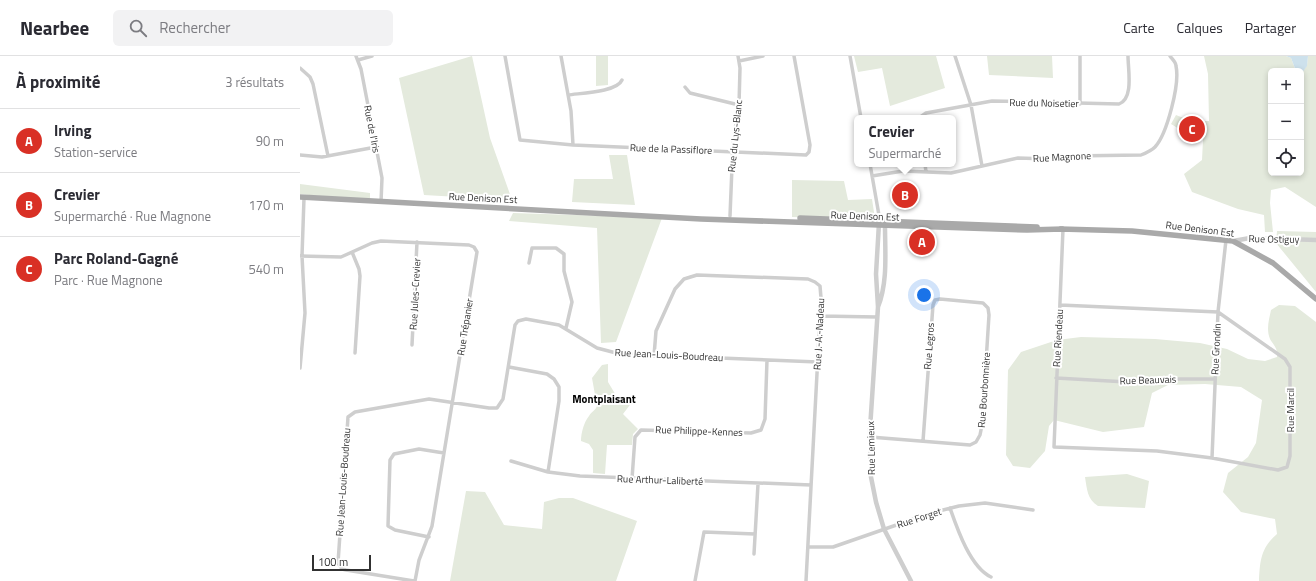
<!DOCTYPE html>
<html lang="fr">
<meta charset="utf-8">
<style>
:root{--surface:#fff;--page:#f2f2f3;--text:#2b2b33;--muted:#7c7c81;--line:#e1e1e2;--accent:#d93025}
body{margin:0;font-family:"Titillium Web",sans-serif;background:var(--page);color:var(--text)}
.controls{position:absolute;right:12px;top:12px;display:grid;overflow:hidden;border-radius:6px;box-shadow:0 2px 6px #0003}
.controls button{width:36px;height:36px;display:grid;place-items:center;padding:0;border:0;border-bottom:1px solid var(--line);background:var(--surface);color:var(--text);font:20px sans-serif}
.scale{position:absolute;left:12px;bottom:10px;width:59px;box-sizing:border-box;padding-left:4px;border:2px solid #313131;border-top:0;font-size:11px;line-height:14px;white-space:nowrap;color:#313131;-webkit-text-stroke:3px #fff;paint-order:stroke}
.you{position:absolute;left:624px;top:239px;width:14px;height:14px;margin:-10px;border:3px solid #fff;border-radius:50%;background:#1a73e8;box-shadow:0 0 0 6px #1a73e833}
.badge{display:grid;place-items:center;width:26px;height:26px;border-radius:50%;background:var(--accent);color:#fff;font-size:13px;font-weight:700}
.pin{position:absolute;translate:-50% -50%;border:2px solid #fff;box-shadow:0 1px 4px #0006}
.popup{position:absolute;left:554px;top:59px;width:102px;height:52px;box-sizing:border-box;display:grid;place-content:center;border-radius:6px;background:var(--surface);filter:drop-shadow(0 1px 3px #0005);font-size:13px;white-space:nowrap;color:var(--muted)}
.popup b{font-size:15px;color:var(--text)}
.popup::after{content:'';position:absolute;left:50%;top:100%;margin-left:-8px;border:8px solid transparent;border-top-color:var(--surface)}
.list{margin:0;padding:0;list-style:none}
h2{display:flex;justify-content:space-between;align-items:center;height:52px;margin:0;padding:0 16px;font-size:17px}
h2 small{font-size:13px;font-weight:400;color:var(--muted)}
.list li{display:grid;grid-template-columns:26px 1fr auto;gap:12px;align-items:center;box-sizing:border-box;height:64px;padding:0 16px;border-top:1px solid var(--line)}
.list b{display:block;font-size:15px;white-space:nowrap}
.list p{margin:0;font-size:13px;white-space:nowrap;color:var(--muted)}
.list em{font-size:13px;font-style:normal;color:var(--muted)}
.icon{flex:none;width:22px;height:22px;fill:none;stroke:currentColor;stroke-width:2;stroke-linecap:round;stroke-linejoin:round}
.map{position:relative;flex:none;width:1016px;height:525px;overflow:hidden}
header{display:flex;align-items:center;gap:24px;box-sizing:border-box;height:56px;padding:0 20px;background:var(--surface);border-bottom:1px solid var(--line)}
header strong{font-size:19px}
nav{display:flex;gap:22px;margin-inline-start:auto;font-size:14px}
.search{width:280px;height:36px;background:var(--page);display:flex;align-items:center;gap:10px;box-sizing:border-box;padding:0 14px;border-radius:6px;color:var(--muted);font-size:15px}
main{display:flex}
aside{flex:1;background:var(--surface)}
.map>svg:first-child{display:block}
</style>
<header>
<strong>Nearbee</strong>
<div class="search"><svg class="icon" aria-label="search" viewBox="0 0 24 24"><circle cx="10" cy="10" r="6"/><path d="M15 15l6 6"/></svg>Rechercher</div>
<nav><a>Carte</a><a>Calques</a><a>Partager</a></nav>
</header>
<main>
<aside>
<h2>À proximité<small>3 résultats</small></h2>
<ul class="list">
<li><span class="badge">A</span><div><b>Irving</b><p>Station-service</p></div><em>90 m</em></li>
<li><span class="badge">B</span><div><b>Crevier</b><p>Supermarché · Rue Magnone</p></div><em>170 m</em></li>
<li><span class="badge">C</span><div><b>Parc Roland-Gagné</b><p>Parc · Rue Magnone</p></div><em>540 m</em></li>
</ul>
</aside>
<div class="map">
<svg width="1016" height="525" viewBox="0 0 1016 525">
<rect width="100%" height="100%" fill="#fff"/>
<path fill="#e4eadd" d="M 172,0 L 190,82 L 212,144 L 124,139 L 99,22 Z
M 296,0 L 308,0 L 308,29 L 296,30 Z
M 554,0 L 636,0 L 645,32 L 590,50 L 582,12 L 558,16 Z
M 687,0 L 752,0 L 753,22 L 689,19 Z
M 904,0 L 986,0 L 991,2 L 996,15 L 971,15 L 971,117 L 1001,117 L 1001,18 L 1007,9 L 1008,0 L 1016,0 L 1016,151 L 985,131 L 971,134 L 970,147 L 973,176 L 965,176 L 964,159 L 938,153 L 892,136 L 884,118 L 902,104 L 903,84 L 889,79 L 871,68 L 876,59 L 891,65 L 909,65 L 908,18 Z
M 309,99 L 327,99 L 335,149 L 272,146 L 274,123 L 313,123 Z
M 492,124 L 544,125 L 548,144 L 572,143 L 575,163 L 492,161 Z
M 0,128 L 70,137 L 70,143 L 29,141 L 0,138 Z
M 213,157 L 401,163 L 362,162 L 316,286 L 301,287 L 297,172 L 209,165 Z
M 977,175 L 1016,176 L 1016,236 L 976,187 Z
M 979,249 L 995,250 L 1016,266 L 1016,525 L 959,525 C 960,504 961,492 977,478 L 975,463 L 941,456 L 923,436 L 928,417 L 948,401 L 956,387 L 962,344 L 941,331 L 905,328 L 868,329 L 852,337 L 844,371 L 803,376 L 754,364 L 749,370 L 745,395 L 730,412 L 713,410 L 706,399 L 708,314 L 721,296 L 757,284 L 781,281 L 855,283 L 900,287 L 927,293 L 948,303 L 965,305 L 977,301 C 978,292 974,290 970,283 C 966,273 969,264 971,254 Z
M 308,308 L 308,326 L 317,341 L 336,341 L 323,358 L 338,373 L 333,378 L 332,389 L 307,389 L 305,418 L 293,417 L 293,394 L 289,388 L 281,385 C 281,377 284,366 289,360 C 292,355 295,355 297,350 L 292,322 L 302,309 Z
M 827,418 L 849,425 L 845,452 L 798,450 C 787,443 787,433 785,421 Z
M 166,435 L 185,436 L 204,469 L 242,473 L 244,446 L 259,442 L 273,442 L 337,465 L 316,525 L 150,525 Z"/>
<path fill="#cde1ec" d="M 986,0 L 1008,0 L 1007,10 L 1001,18 L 1001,15 L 996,15 L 991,2 Z"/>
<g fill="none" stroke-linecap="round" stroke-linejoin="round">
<path stroke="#cecece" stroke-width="3.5" d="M 56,0 L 61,13 L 82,122 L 81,146
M 205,0 L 220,84 L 273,89 L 506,99 L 509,96 L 510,89 L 494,0
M 261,0 L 271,55 L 273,89
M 550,0 L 561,62
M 655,0 L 671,49 L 682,110
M 58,4 L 72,0
M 439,5 L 463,0
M 0,12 L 10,21 L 13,28 L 28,100
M 385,31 L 390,37 L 439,49
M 268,39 C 281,37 317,36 322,24
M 780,48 L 780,0
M 619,62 L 626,57 L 692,45 L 819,48 C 834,42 828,14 828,0
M 0,99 L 22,101 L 76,91
M 570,108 L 580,165
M 625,108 L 626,116
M 572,120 L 603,115 L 651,117 L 718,102 L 749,103 L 769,100 L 841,99 C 846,97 851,95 855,91 C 867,78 880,28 876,10 C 876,6 872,3 870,0
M 430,160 L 433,86 L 439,49 L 440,12 L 438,0
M 52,196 L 59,213 L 60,220 L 55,297
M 0,200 L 41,201 L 72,187 L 81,185 L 169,189 L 174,191 L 177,196 L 132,470 L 119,504 L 115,525
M 229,207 L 232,192 L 256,192 L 264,198 L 264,215 L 272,246 L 266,272
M 760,249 L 918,256 L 985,303 L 990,311 L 990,400 L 987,411 L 978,414 L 912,402 L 857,395 L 754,391 L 763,173
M 520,260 L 577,261
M 112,289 L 117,186
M 354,300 L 356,275 L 375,233 L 384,223 L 397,219 L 508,223 L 515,226 L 520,230 L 521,242 L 506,525
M 209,311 L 247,318 L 254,323 L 259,331 L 259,345 L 248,416
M 0,312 L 5,257 L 2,200 L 4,142
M 756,322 L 827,326 L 867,323 L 915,323
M 570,381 L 670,389 L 676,386 L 680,379 L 682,369 L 689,259 L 688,252 L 683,247 L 640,243 L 635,244 L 633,249 L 623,385
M 912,402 L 918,256 L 926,184
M 211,405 L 248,416 L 280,420 L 511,429
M 332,423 L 335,381 L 341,374 L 451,377 L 461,374 L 465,363 L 467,304
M 650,452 C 657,472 670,511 691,521
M 129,481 L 95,474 L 88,470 L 90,404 L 94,398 L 119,393 L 144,397
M 508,491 L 533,491 L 631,457 L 659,450 L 685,447 L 733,454
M 454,498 L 458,428
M 114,525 L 46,514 L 42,513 L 38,507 L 48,361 L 55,356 L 129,343 L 189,352 L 197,352 L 203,343 L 215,269 L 218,265 L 226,263 L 259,269 L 297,292 L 320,298 L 518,306
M 395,525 L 404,476 L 455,478"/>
<path stroke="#cecece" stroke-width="4.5" d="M 579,167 L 576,218 L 578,251 L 570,373 L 571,421 L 576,446 L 584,473 L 611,525
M 933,185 L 950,182 L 1016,184
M 578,251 C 588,226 585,196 585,170 L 584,168"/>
<path stroke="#a9a9a9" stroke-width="5.5" d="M 0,141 L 401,163 L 727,174 L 763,173
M 500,162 L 737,171
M 760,173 L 832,175 L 933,185 L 973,207 L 1016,243"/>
</g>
<g text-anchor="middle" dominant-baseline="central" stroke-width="4" stroke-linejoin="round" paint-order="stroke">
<g font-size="10" fill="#313131" stroke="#fff">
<text transform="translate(744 47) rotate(1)">Rue du Noisetier</text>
<text transform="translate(72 73) rotate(79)">Rue de l'Iris</text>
<text transform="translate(435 80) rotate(-84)">Rue du Lys-Blanc</text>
<text transform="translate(371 93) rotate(2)">Rue de la Passiflore</text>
<text transform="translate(762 101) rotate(-3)">Rue Magnone</text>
<text transform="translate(183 142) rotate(3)">Rue Denison Est</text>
<text transform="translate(565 160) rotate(2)">Rue Denison Est</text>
<text transform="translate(900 173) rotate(7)">Rue Denison Est</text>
<text transform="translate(974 183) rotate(1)">Rue Ostiguy</text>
<text transform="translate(115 238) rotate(-87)">Rue Jules-Crevier</text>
<text transform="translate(165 271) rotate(-81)">Rue Trépanier</text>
<text transform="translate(519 278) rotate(-87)">Rue J.-A.-Nadeau</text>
<text transform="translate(758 282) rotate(-87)">Rue Riendeau</text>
<text transform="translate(629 290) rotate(-86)">Rue Legros</text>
<text transform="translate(916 293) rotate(-87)">Rue Grondin</text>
<text transform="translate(369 299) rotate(3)">Rue Jean-Louis-Boudreau</text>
<text transform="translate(848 324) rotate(-2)">Rue Beauvais</text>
<text transform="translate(684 334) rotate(-86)">Rue Bourbonnière</text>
<text transform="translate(990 354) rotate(-90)">Rue Marcil</text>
<text transform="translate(399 375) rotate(2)">Rue Philippe-Kennes</text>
<text transform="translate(571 392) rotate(-91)">Rue Lemieux</text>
<text transform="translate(360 424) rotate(2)">Rue Arthur-Laliberté</text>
<text transform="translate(43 426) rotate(-86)">Rue Jean-Louis-Boudreau</text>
<text transform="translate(619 462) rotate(-18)">Rue Forget</text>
</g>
<g font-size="11" font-weight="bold" fill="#000" stroke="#fff">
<text x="304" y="343">Montplaisant</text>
</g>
</g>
</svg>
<div class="controls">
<button>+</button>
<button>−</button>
<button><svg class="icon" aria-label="locate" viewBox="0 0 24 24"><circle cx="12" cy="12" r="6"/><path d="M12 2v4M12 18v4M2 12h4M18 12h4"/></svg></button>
</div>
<div class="scale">100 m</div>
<div class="you"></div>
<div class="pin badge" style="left:622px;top:186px">A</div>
<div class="pin badge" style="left:605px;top:139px">B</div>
<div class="popup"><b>Crevier</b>Supermarché</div>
<div class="pin badge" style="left:892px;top:73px">C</div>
</div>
</main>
